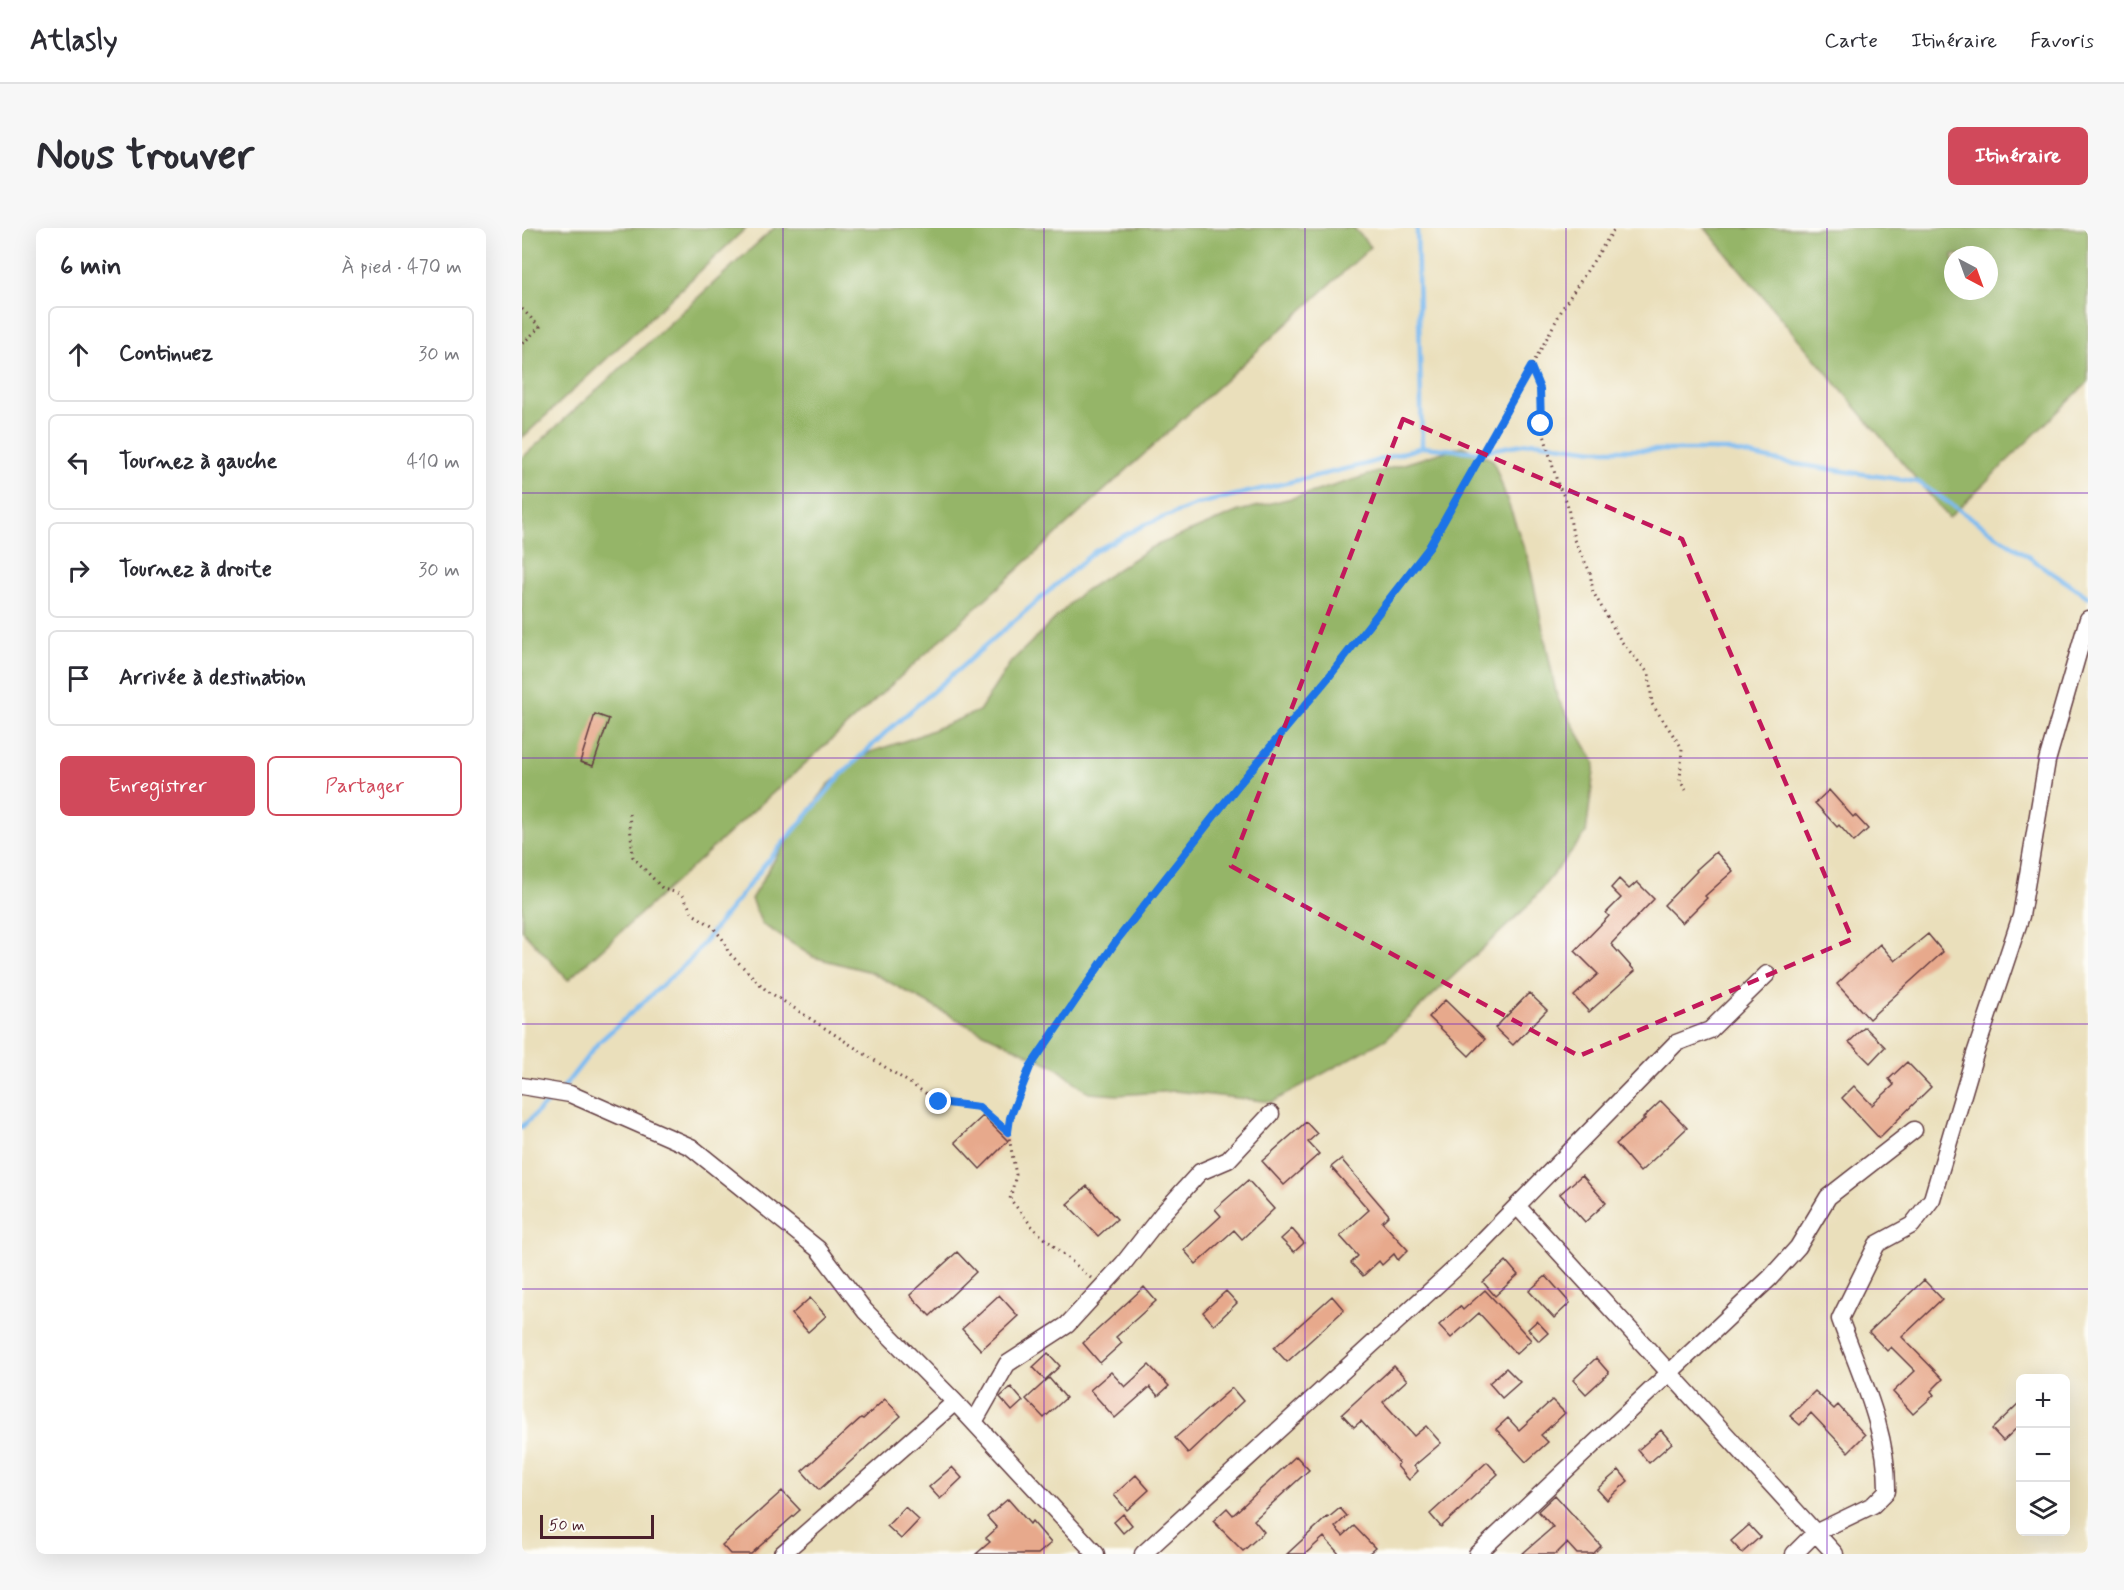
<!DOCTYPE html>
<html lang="fr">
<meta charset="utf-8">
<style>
:root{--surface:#fff;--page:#f7f7f7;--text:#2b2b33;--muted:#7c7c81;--line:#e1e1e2;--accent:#d1495b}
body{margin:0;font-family:Mynerve,sans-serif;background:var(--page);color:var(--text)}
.controls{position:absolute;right:18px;bottom:18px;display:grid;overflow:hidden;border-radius:9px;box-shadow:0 6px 24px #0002}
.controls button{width:54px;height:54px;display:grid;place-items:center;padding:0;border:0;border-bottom:2px solid var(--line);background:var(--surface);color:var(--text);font:30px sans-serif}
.compass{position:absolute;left:1422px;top:18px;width:54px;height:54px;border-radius:50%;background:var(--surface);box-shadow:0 6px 24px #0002;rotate:139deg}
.scale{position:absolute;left:18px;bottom:15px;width:114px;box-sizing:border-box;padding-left:6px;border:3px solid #4a1f2b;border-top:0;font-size:16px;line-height:21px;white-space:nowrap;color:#4a1f2b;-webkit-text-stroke:4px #fdfcf7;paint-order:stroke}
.stop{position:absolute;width:18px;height:18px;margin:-14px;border:4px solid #1a73e8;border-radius:50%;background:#fff}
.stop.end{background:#1a73e8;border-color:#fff;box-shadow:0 2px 6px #0008}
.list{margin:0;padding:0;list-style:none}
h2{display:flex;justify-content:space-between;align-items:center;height:78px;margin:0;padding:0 24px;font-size:26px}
h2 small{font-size:20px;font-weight:400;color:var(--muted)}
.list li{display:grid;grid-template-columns:39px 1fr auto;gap:18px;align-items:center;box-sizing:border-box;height:96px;margin:0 12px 12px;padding:0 12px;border:2px solid var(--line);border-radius:9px}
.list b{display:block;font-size:22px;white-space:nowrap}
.list em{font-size:20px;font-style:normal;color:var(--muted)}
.actions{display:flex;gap:12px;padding:18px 24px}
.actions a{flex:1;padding:14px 0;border:2px solid var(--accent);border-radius:9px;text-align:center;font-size:21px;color:var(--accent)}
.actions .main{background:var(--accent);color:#fff}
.icon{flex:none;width:33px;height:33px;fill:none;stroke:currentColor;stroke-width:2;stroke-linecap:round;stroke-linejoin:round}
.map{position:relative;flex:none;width:1566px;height:1326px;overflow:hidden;border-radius:9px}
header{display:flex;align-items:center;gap:36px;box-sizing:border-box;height:84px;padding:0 30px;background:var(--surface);border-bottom:2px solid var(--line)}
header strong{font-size:28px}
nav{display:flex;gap:33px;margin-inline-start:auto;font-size:21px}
.intro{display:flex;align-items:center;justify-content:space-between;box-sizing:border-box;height:144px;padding:0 36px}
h1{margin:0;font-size:42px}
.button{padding:15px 27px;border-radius:9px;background:var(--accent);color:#fff;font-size:21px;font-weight:700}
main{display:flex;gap:36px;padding:0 36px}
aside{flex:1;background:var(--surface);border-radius:9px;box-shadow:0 6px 24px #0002}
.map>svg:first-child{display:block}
</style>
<header>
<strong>Atlasly</strong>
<nav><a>Carte</a><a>Itinéraire</a><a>Favoris</a></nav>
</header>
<div class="intro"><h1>Nous trouver</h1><a class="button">Itinéraire</a></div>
<main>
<aside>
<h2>6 min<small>À pied · 470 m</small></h2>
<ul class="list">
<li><svg class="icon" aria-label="ahead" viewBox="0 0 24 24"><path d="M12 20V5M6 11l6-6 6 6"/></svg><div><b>Continuez</b></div><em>30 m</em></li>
<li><svg class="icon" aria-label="left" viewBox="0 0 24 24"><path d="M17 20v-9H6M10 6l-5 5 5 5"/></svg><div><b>Tournez à gauche</b></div><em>410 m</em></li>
<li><svg class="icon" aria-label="right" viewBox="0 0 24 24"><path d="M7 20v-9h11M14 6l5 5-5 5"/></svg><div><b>Tournez à droite</b></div><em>30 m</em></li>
<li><svg class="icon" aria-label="arrive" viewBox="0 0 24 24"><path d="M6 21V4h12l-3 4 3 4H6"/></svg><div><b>Arrivée à destination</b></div></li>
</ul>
<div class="actions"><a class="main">Enregistrer</a><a>Partager</a></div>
</aside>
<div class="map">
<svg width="1566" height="1326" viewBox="0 0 1566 1326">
<rect width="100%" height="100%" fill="#fdfcf7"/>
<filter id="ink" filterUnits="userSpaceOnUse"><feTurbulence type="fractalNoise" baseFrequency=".0167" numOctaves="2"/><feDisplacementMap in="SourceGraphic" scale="12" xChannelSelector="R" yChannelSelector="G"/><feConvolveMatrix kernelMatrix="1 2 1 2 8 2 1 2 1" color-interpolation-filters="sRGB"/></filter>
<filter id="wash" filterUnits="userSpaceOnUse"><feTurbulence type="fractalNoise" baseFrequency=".008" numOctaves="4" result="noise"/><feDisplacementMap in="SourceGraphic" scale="24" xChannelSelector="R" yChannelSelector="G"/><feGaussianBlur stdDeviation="1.35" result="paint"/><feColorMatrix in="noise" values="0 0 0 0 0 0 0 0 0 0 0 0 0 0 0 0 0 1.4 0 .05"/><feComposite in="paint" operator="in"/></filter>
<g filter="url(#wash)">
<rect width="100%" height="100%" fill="#eadfbb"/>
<path fill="#95b568" stroke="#706a4a" stroke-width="1.5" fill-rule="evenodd" d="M 0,0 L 224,0 L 0,210 Z
M 252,0 L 832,0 L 849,19 L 46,752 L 0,702 L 0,230 Z
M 1183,0 L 1566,0 L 1566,154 L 1427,290 ZM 1431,27 L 1467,27 L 1467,63 L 1431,63 Z
M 940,218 L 971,232 L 1007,334 L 1035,469 L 1073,535 L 1064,605 L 1005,679 L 864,811 L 750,874 L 653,863 L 596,867 L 567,865 L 532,838 L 445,797 L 349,744 L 291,729 L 240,696 L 229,671 L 256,626 L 306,557 L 346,525 L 391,510 L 457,483 L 488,435 L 559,365 L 628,320 L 717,283 L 782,267 Z"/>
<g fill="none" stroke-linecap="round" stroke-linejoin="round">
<path stroke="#7dbbf1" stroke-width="4.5" d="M 895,0 L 900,219
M 41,860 L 76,815 L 168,732 L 241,639 L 320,546 L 363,505 L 573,323 L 622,297 L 676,276 L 844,236 L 900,219 L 956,224 L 1012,214 L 1072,222 L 1204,222 L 1266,235 L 1396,254 L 1566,369
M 0,899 L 32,868"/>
</g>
<g id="blocks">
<path fill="#e7a98c" d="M 73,486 L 87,491 L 71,538 L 58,534 Z
M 1307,562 L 1331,589 L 1333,587 L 1346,601 L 1332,614 L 1317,597 L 1315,599 L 1293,575 Z
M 1194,624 L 1211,643 L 1183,668 L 1185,670 L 1160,695 L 1142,677 L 1175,643 L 1174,642 Z
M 1097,651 L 1107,661 L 1115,654 L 1132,671 L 1089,716 L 1113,743 L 1067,784 L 1052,768 L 1076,746 L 1053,723 L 1087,688 L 1084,685 L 1099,670 L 1089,660 Z
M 1406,706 L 1421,724 L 1347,791 L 1315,756 L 1358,716 L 1373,733 Z
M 1007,765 L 1025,782 L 991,817 L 973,800 Z
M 923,772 L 963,811 L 947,828 L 907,789 Z
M 1343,799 L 1363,819 L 1348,835 L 1327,814 Z
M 1385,834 L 1409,859 L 1357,910 L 1320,870 L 1332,858 L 1350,877 L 1372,857 L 1367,851 Z
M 1139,873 L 1165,900 L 1118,944 L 1094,916 L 1123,891 L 1121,890 Z
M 461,888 L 486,913 L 458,941 L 433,914 Z
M 784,894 L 795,906 L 786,914 L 797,926 L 762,957 L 740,933 Z
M 819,931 L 867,987 L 860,994 L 886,1022 L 876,1032 L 872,1026 L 860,1037 L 857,1033 L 841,1048 L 829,1035 L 836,1028 L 818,1008 L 847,982 L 809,939 Z
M 1060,947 L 1084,975 L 1063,994 L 1038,966 Z
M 726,952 L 752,981 L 720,1011 L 712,1002 L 674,1036 L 662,1022 L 699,988 L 693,981 Z
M 565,958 L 595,991 L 576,1008 L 545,976 Z
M 770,1001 L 782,1015 L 772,1024 L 759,1011 Z
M 435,1024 L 454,1044 L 408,1088 L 388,1067 Z
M 984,1033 L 996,1047 L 973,1068 L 961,1054 Z
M 1024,1048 L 1048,1075 L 1032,1090 L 1007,1063 Z
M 1402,1052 L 1420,1071 L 1380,1109 L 1421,1151 L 1409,1163 L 1412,1167 L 1391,1186 L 1371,1164 L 1393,1143 L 1369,1119 L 1365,1123 L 1347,1104 Z
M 622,1059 L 634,1073 L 594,1109 L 600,1115 L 578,1135 L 561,1115 Z
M 963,1062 L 1009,1112 L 994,1126 L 957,1085 L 929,1110 L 917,1097 L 938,1078 L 941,1082 Z
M 704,1063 L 715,1075 L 692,1097 L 681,1084 Z
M 477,1067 L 496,1088 L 459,1122 L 440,1101 Z
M 810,1068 L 822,1082 L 765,1134 L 752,1120 Z
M 288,1070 L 304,1088 L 286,1104 L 270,1086 Z
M 1015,1093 L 1026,1105 L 1017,1113 L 1006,1101 Z
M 526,1125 L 538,1138 L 523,1152 L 511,1139 Z
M 1074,1130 L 1087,1145 L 1064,1166 L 1051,1152 Z
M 627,1137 L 647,1158 L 636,1168 L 628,1159 L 593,1190 L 568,1162 L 589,1144 L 603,1159 Z
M 872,1138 L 885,1152 L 861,1174 L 892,1208 L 904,1198 L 919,1215 L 892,1238 L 896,1243 L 887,1252 L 875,1238 L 877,1235 L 839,1193 L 832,1199 L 820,1186 Z
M 984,1140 L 998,1154 L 980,1170 L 967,1155 Z
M 527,1150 L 544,1170 L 522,1190 L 504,1171 Z
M 489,1159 L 501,1173 L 490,1183 L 478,1169 Z
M 710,1160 L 721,1173 L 666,1225 L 653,1210 Z
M 1293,1163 L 1312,1181 L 1316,1177 L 1343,1207 L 1326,1224 L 1289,1185 L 1278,1197 L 1268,1188 Z
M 363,1171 L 379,1188 L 297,1262 L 280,1243 L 339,1190 L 341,1191 Z
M 1030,1172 L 1043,1185 L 1019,1207 L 1026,1214 L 1004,1234 L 974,1201 L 986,1190 L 997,1202 Z
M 1498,1174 L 1498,1197 L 1481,1213 L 1470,1201 Z
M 1139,1202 L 1150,1215 L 1127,1235 L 1116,1222 Z
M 774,1228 L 787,1242 L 732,1292 L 742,1304 L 721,1323 L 691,1293 L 705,1280 L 711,1287 Z
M 965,1234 L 976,1246 L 919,1299 L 908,1286 Z
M 430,1239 L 440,1250 L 418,1271 L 407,1259 Z
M 1097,1242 L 1106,1253 L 1085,1272 L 1075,1261 Z
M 614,1247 L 627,1262 L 605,1282 L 592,1267 Z
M 260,1263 L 278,1282 L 229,1326 L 208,1326 L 200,1317 Z
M 1033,1267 L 1079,1318 L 1071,1326 L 1055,1326 L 1045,1315 L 1034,1326 L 1000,1326 L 1031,1299 L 1016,1283 Z
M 486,1271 L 508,1296 L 510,1293 L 529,1315 L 516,1326 L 454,1326 L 468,1314 L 464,1310 L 475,1300 L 465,1289 Z
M 383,1279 L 397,1292 L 379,1311 L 365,1298 Z
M 818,1280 L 825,1288 L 813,1299 L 821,1308 L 832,1298 L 853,1320 L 846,1326 L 817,1326 L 802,1309 L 783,1326 L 765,1326 L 805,1289 L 806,1290 Z
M 601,1286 L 610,1297 L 601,1305 L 592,1294 Z
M 1227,1297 L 1238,1309 L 1220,1325 L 1209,1313 Z"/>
</g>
</g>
<g filter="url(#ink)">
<use href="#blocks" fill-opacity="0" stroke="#623c41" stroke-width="1.5"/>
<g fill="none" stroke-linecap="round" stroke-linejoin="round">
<defs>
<path id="street" d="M 0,858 L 48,866 L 169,919 L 296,1021 L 343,1083 L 433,1174 L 574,1326
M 995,978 L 1313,1326
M 452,1194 L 485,1136 L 545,1097 L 601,1036 L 641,985 L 678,944 L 706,932 L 749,886
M 260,1326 L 433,1174
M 621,1326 L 940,1034 L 1154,815 L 1188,802 L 1245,746
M 955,1326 L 1248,1050 L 1276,1019 L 1306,969 L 1392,902
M 1272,1326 L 1293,1305 L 1351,1277 L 1365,1263 C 1366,1203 1338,1147 1318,1091 L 1355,1016 L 1390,997 L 1410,971 L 1453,826 L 1499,688 L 1525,533 L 1566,391"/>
</defs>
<use href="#street" stroke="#623c41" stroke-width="19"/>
<path stroke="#623c41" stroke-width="3" stroke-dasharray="1.5 4.5" stroke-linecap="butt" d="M 0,81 L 18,99 L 0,116
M 1009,139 L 1018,161 L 1019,196 L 1036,257 L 1045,274 L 1052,312 L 1068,344 L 1071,364 L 1099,413 L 1127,446 L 1130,476 L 1160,520 L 1158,553 L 1164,562
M 107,586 L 111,629 L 141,661 L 160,666 L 171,686 L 190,698 L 203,714 L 206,724 L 244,762 L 417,874 L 457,879 L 486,904
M 569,1050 L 513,1002 L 488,971 L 494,947 L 486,904 L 488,890 L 508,839 L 595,712 L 714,560 L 806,450 L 906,321 L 977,199 L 1042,78 L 1093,0"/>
<use href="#street" stroke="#fff" stroke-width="16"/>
</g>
</g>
<g fill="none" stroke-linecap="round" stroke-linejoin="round" filter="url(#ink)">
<path stroke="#1a73e8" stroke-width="8" d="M 417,874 L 457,879 L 486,904 L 488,890 L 508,839 L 595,712 L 714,560 L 806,450 L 906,321 L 1009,139 L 1018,161 L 1019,196"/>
</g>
<path fill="none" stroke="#c2185b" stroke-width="4.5" stroke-dasharray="12 8" stroke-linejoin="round" d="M 881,191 L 1160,311 L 1330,711 L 1057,828 L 709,638 Z"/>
<path fill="none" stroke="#7b2cbf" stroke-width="1.5" stroke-opacity="0.55" d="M 261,0 L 261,1326M 522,0 L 522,1326M 783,0 L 783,1326M 1044,0 L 1044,1326M 1305,0 L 1305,1326M 0,265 L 1566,265M 0,530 L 1566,530M 0,796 L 1566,796M 0,1061 L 1566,1061"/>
</svg>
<div class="controls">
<button>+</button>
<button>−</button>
<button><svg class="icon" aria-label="layers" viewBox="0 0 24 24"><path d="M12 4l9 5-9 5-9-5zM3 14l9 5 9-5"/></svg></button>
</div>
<svg class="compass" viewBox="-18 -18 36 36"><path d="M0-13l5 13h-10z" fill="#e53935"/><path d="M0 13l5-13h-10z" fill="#7c7c81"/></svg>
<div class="scale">50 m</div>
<div class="stop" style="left:1019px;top:196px"></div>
<div class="stop end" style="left:417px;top:874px"></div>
</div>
</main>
